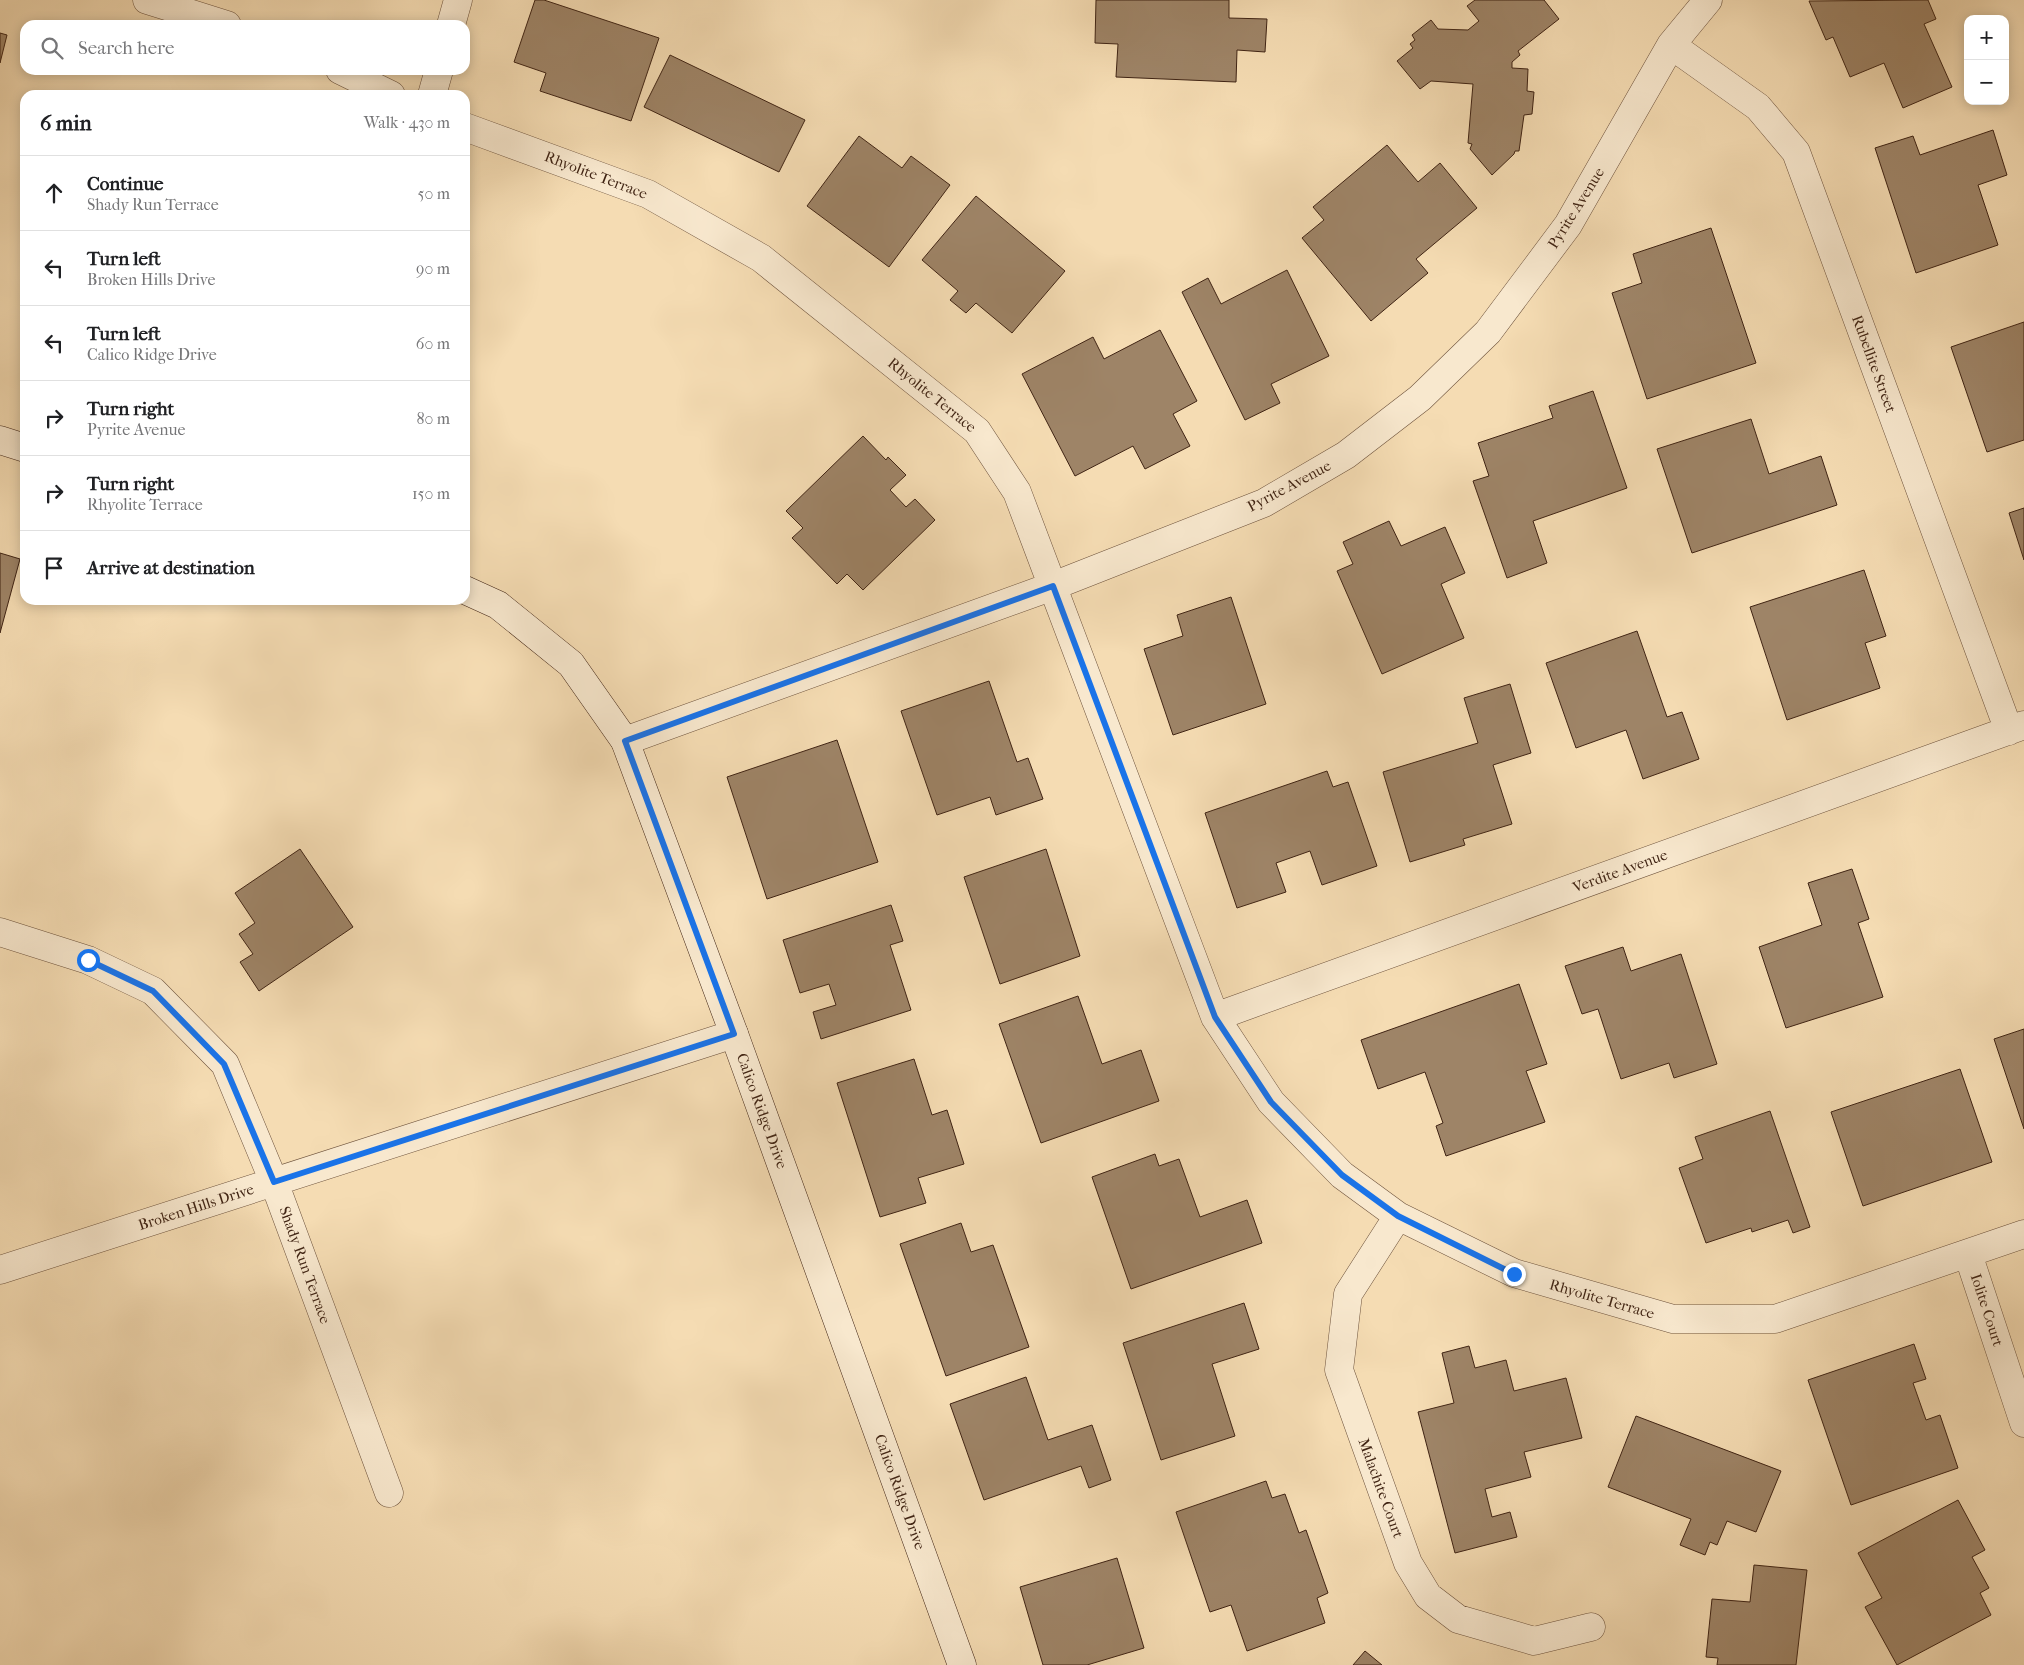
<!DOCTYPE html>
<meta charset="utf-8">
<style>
:root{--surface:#fff;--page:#f2f2f2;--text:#202124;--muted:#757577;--line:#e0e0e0}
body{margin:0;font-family:"IM FELL French Canon",serif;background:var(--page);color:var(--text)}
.controls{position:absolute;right:15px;top:15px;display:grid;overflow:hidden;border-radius:10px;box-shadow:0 2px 12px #0003}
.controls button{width:45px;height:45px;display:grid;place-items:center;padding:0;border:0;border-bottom:1px solid var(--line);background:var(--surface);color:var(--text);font:25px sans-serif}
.stop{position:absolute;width:15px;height:15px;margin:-11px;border:4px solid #1a73e8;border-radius:50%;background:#fff}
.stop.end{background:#1a73e8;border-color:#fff;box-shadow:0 1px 5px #0008}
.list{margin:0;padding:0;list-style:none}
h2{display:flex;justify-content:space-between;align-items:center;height:65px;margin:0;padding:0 20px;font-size:21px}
h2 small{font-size:16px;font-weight:400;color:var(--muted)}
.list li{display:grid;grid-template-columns:32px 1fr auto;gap:15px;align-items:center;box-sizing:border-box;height:75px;padding:0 20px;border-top:1px solid var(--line)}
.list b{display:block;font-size:19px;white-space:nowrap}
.list p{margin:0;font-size:16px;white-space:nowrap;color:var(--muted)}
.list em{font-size:16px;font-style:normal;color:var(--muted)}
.icon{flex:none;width:28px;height:28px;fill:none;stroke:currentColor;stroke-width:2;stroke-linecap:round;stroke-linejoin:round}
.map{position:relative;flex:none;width:2024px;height:1665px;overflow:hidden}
.search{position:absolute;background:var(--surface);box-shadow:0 2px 12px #0003;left:20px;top:20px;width:450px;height:55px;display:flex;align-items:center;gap:12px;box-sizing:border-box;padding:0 18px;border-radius:15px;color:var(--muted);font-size:19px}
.panel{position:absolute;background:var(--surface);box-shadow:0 2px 12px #0003;left:20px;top:90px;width:450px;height:515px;border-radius:15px}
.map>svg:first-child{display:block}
</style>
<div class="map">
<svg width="2024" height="1665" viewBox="0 0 2024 1665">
<rect width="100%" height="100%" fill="#f5dcb3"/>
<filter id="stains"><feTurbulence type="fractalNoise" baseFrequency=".004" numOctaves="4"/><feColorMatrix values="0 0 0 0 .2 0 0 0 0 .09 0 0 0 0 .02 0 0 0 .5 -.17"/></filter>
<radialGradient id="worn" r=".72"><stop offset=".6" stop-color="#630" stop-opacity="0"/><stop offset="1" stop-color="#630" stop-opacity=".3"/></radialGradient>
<path fill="#9e8467" stroke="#402414" d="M 535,0 L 544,0 L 659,38 L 631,121 L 540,91 L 546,73 L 514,62 Z
M 1096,0 L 1229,0 L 1229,18 L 1267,19 L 1265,52 L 1237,50 L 1236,82 L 1116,77 L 1118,44 L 1095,43 Z
M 1475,0 L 1544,0 L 1559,19 L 1518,51 L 1520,55 L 1512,62 L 1512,68 L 1528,69 L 1527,91 L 1534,92 L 1532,114 L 1524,115 L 1519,151 L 1515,151 L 1514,154 L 1492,175 L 1470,149 L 1472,144 L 1468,143 L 1473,84 L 1431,81 L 1420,89 L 1397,61 L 1413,48 L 1410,44 L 1415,40 L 1412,35 L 1431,20 L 1438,29 L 1468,30 L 1479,21 L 1467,6 Z
M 1928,0 L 1936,19 L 1924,24 L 1952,87 L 1903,108 L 1884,63 L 1850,77 L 1833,37 L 1826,40 L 1809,1 Z
M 0,33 L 7,35 L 0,63 Z
M 670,55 L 805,120 L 779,172 L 644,107 Z
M 1993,130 L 2007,175 L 1978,185 L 1998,245 L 1916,273 L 1875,148 L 1913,136 L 1920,155 Z
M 859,136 L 902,168 L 911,156 L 950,185 L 889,267 L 807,206 Z
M 1387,145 L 1418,182 L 1440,163 L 1477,208 L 1416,259 L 1428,273 L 1371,321 L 1302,238 L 1324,220 L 1313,207 Z
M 976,196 L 1065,271 L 1012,333 L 976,303 L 966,313 L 950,300 L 958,291 L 922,260 Z
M 1711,228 L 1756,363 L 1647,399 L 1612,293 L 1642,283 L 1633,254 Z
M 1287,270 L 1329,356 L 1271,384 L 1280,403 L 1245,420 L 1182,292 L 1208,278 L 1221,304 Z
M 2024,322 L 2024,440 L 1987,452 L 1951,347 Z
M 1160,330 L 1197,401 L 1173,414 L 1190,446 L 1145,469 L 1133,446 L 1075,476 L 1022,374 L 1093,337 L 1104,359 Z
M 1593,391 L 1627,488 L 1533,521 L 1547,563 L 1507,578 L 1473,481 L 1489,476 L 1478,443 L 1553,418 L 1549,406 Z
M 1751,419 L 1769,474 L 1821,456 L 1837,505 L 1692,553 L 1657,449 Z
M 863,436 L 886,460 L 888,457 L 906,475 L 890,490 L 906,507 L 915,499 L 935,520 L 863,590 L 847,574 L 837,584 L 792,538 L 803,528 L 786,511 Z
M 2024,508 L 2024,560 L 2009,513 Z
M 1389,521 L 1401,546 L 1445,527 L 1465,573 L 1441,584 L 1464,638 L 1382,674 L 1337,571 L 1353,564 L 1343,542 Z
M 0,553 L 20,559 L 0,633 Z
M 1864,570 L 1886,636 L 1865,643 L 1880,688 L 1787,720 L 1750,607 Z
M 1231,597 L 1266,704 L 1173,735 L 1144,649 L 1183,636 L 1177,615 Z
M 1637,631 L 1667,717 L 1682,712 L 1699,759 L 1643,779 L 1626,730 L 1576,748 L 1546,663 Z
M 989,681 L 1017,762 L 1028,758 L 1043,799 L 996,815 L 990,797 L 937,815 L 901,711 Z
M 1510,684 L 1531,753 L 1493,765 L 1512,824 L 1463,839 L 1465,845 L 1410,862 L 1383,772 L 1478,743 L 1464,698 Z
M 837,740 L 878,862 L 767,899 L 727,777 Z
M 1327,771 L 1333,787 L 1348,782 L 1377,866 L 1322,885 L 1310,851 L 1276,863 L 1286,892 L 1237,908 L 1205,813 Z
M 300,849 L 353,927 L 259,991 L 240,962 L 253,954 L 239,934 L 255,923 L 235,893 Z
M 1046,849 L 1080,956 L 1000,984 L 964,877 Z
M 1852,869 L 1869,919 L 1858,923 L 1883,997 L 1786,1028 L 1759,947 L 1822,925 L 1808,883 Z
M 891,905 L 903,941 L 890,945 L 911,1010 L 821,1039 L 813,1012 L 836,1005 L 829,984 L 800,993 L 783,940 Z
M 1623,947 L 1631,971 L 1681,954 L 1717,1064 L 1674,1078 L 1669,1063 L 1621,1079 L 1598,1009 L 1582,1014 L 1565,966 Z
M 1519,984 L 1547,1064 L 1526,1071 L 1545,1122 L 1446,1156 L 1436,1126 L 1443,1123 L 1425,1072 L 1378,1089 L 1361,1040 Z
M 1078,996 L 1102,1064 L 1141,1050 L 1159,1101 L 1041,1143 L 999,1024 Z
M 2024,1029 L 2024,1129 L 1994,1039 Z
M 914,1059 L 932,1115 L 947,1110 L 964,1164 L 918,1178 L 926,1203 L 880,1217 L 837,1083 Z
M 1960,1069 L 1992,1162 L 1863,1206 L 1831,1112 Z
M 1770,1111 L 1810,1227 L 1793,1233 L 1788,1220 L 1752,1232 L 1751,1228 L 1706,1243 L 1679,1168 L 1703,1159 L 1695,1137 Z
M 1155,1154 L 1159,1166 L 1179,1159 L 1200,1217 L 1247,1200 L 1262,1243 L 1131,1289 L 1092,1177 Z
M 961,1223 L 971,1252 L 993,1245 L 1029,1347 L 946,1376 L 900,1244 Z
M 1244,1303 L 1259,1349 L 1212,1364 L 1235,1436 L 1161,1460 L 1123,1343 Z
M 1914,1344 L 1926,1379 L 1913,1383 L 1926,1420 L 1940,1415 L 1958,1468 L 1851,1505 L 1808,1380 Z
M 1469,1346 L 1475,1368 L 1506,1360 L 1514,1391 L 1566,1378 L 1582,1438 L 1524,1452 L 1531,1477 L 1485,1489 L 1492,1517 L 1510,1512 L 1517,1537 L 1455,1553 L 1418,1412 L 1454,1403 L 1442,1353 Z
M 1026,1377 L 1048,1440 L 1092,1425 L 1111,1480 L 1089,1488 L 1081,1466 L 984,1500 L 950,1404 Z
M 1636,1416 L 1781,1471 L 1756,1532 L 1727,1521 L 1717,1545 L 1710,1542 L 1705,1555 L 1680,1545 L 1691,1519 L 1608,1487 Z
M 1266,1481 L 1272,1498 L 1285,1494 L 1299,1533 L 1306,1530 L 1328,1593 L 1317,1598 L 1325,1623 L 1247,1651 L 1231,1605 L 1210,1612 L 1176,1512 Z
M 1958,1500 L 1985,1550 L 1972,1557 L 1989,1588 L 1980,1593 L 1991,1615 L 1897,1665 L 1865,1607 L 1882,1598 L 1858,1553 Z
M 1117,1558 L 1144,1648 L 1087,1665 L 1043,1665 L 1020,1587 Z
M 1754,1565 L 1807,1570 L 1796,1665 L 1717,1665 L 1718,1658 L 1706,1657 L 1712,1599 L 1750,1602 Z
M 1365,1651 L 1382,1665 L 1353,1665 Z"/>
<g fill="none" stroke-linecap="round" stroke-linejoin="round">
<defs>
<path id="street" d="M 147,0 L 227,25
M 451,25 L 458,0
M 1671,45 L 1758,107 L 1796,152 L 2009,731
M 340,70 L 391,95
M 432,95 L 439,70
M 465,127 L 648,194 L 761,258 L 977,431 L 1017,492 L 1215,1017 L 1271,1102 L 1342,1175 L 1398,1216 L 1514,1273 L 1673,1319 L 1775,1319 L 2024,1234
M 625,741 L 1053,586 L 1264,503 L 1346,455 L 1420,398 L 1488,332 L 1568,225 L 1671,45 L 1708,0
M 0,932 L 88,960 L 153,991 L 225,1064 L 274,1182 L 389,1493
M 1215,1017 L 2024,725
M 1398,1216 L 1348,1294 L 1339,1370 L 1408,1563 L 1428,1596 L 1458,1619 L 1534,1641 L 1591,1627
M 1968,1254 L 2024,1423
M 0,1270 L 734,1034"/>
<path id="secondary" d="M 0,440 L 25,448
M 465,590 L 498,605 L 571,664 L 625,741 L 734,1034 L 962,1665"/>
</defs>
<use href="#street" stroke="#6d523c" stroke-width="29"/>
<use href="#secondary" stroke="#402414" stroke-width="29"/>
<use href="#street" stroke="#f8e8ce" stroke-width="28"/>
<use href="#secondary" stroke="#f8e8ce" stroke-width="28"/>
</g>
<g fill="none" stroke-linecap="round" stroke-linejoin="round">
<path stroke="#1a73e8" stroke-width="6" d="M 88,960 L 153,991 L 224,1064 L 274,1182 L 734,1034 L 625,741 L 1053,586 L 1215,1017 L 1271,1102 L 1342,1175 L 1398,1216 L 1514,1274"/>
</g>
<g text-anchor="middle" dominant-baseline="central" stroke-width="4" stroke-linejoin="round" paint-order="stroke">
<g font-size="15" fill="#402414" stroke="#f8e8ce">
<text transform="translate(596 175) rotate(21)">Rhyolite Terrace</text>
<text transform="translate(1576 208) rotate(-58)">Pyrite Avenue</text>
<text transform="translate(1874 364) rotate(70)">Rubellite Street</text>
<text transform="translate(932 395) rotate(39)">Rhyolite Terrace</text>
<text transform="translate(1289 486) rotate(-28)">Pyrite Avenue</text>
<text transform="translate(1620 871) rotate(-20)">Verdite Avenue</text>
<text transform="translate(762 1111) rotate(70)">Calico Ridge Drive</text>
<text transform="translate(196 1207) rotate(-18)">Broken Hills Drive</text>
<text transform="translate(305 1265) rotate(70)">Shady Run Terrace</text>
<text transform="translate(1602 1299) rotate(16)">Rhyolite Terrace</text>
<text transform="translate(1987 1310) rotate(72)">Iolite Court</text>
<text transform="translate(1381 1488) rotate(70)">Malachite Court</text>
<text transform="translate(900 1492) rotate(70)">Calico Ridge Drive</text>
</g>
</g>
<rect width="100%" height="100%" filter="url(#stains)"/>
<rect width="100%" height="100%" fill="url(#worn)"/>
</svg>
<div class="controls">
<button>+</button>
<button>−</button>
</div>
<div class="stop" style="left:88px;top:960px"></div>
<div class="stop end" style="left:1514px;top:1274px"></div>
<div class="search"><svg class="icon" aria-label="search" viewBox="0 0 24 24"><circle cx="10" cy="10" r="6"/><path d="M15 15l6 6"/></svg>Search here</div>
<section class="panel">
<h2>6 min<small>Walk · 430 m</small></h2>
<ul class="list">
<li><svg class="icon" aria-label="ahead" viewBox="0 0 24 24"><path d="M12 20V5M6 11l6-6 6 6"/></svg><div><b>Continue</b><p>Shady Run Terrace</p></div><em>50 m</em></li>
<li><svg class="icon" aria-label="left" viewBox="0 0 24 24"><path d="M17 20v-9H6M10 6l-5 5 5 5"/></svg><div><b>Turn left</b><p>Broken Hills Drive</p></div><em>90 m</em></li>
<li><svg class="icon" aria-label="left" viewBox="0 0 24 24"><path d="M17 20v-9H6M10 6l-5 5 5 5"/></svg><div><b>Turn left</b><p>Calico Ridge Drive</p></div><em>60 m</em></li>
<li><svg class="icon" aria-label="right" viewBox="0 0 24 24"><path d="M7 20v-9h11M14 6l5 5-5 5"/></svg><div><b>Turn right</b><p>Pyrite Avenue</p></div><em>80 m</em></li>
<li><svg class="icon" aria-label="right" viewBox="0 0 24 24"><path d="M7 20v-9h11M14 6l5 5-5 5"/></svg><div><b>Turn right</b><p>Rhyolite Terrace</p></div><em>150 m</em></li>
<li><svg class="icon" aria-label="arrive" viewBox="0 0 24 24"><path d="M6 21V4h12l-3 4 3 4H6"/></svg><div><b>Arrive at destination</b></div></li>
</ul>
</section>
</div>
